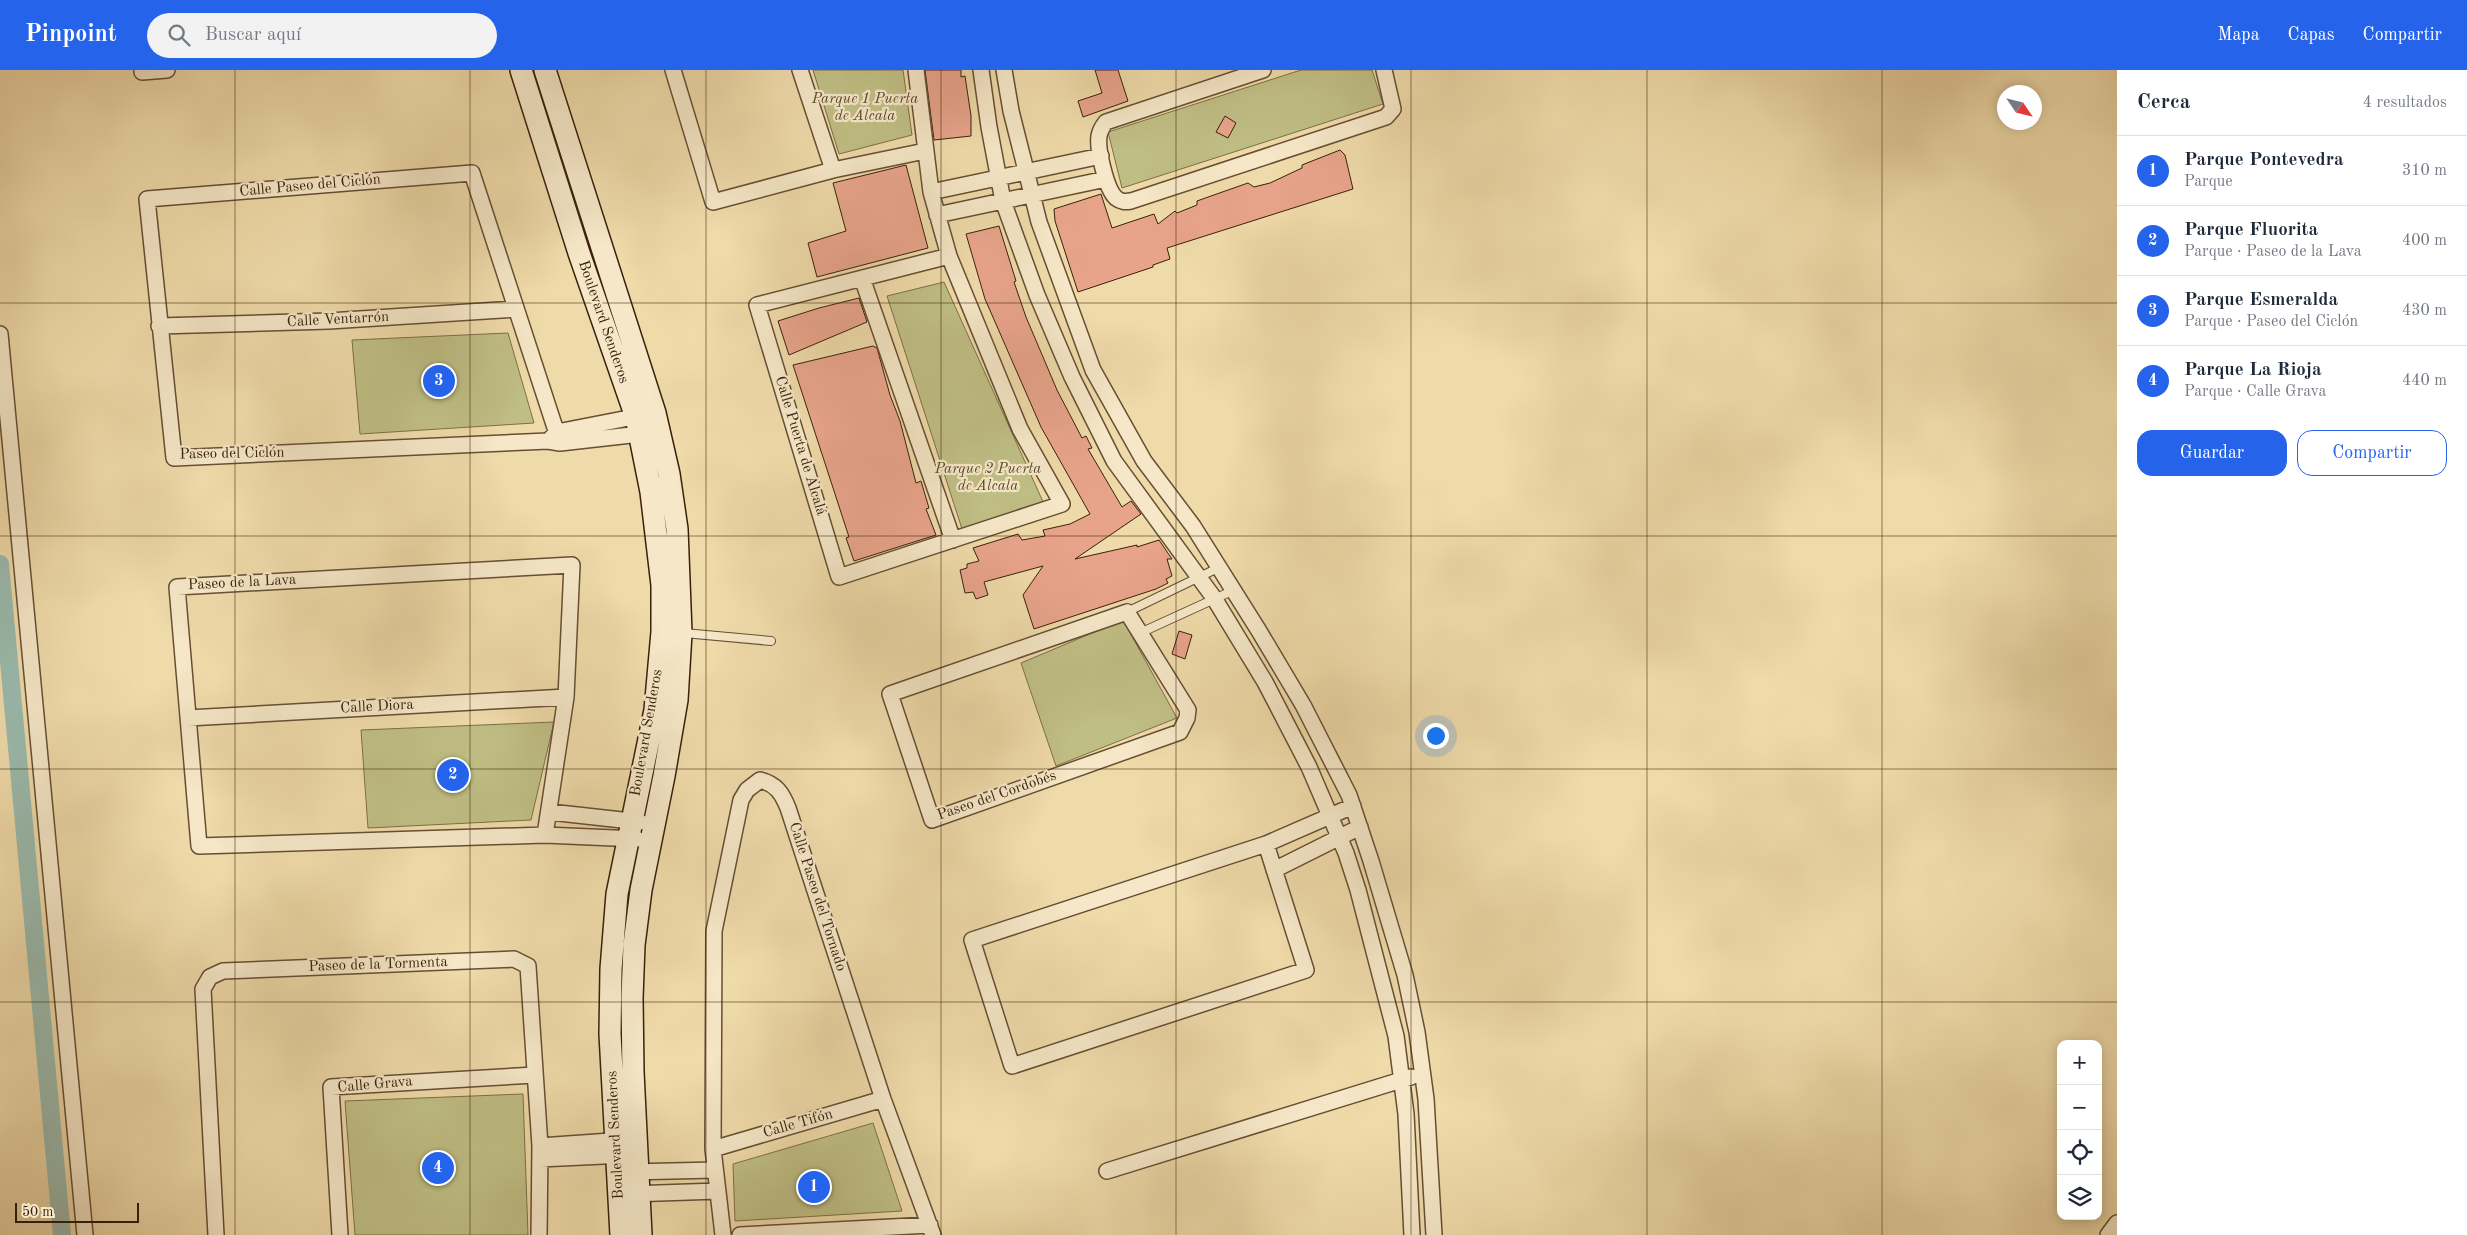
<!DOCTYPE html>
<html lang="es">
<meta charset="utf-8">
<style>
:root{--surface:#fff;--page:#f2f2f3;--text:#1f2937;--muted:#747a83;--line:#e0e1e3;--accent:#2563eb}
body{margin:0;font-family:"Old Standard TT",serif;background:var(--page);color:var(--text)}
.controls{position:absolute;right:15px;bottom:15px;display:grid;overflow:hidden;border-radius:10px;box-shadow:0 2px 12px #0003}
.controls button{width:45px;height:45px;display:grid;place-items:center;padding:0;border:0;border-bottom:1px solid var(--line);background:var(--surface);color:var(--text);font:25px sans-serif}
.compass{position:absolute;left:1997px;top:15px;width:45px;height:45px;border-radius:50%;background:var(--surface);box-shadow:0 2px 12px #0003;rotate:125deg}
.scale{position:absolute;left:15px;bottom:12px;width:124px;box-sizing:border-box;padding-left:5px;border:2px solid #3a200c;border-top:0;font-size:14px;line-height:18px;white-space:nowrap;color:#3a200c;-webkit-text-stroke:4px #f5e7c7;paint-order:stroke}
.you{position:absolute;left:1435px;top:665px;width:18px;height:18px;margin:-12px;border:4px solid #fff;border-radius:50%;background:#1a73e8;box-shadow:0 0 0 8px #1a73e833}
.badge{display:grid;place-items:center;width:32px;height:32px;border-radius:50%;background:var(--accent);color:#fff;font-size:16px;font-weight:700}
.pin{position:absolute;translate:-50% -50%;border:2px solid #fff;box-shadow:0 1px 5px #0006}
.list{margin:0;padding:0;list-style:none}
h2{display:flex;justify-content:space-between;align-items:center;height:65px;margin:0;padding:0 20px;font-size:21px}
h2 small{font-size:16px;font-weight:400;color:var(--muted)}
.list li{display:grid;grid-template-columns:32px 1fr auto;gap:15px;align-items:center;box-sizing:border-box;height:70px;padding:0 20px;border-top:1px solid var(--line)}
.list b{display:block;font-size:19px;white-space:nowrap}
.list p{margin:0;font-size:16px;white-space:nowrap;color:var(--muted)}
.list em{font-size:16px;font-style:normal;color:var(--muted)}
.actions{display:flex;gap:10px;padding:15px 20px}
.actions a{flex:1;padding:11px 0;border:1px solid var(--accent);border-radius:15px;text-align:center;font-size:18px;color:var(--accent)}
.actions .main{background:var(--accent);color:#fff}
.icon{flex:none;width:28px;height:28px;fill:none;stroke:currentColor;stroke-width:2;stroke-linecap:round;stroke-linejoin:round}
.map{position:relative;flex:none;width:2117px;height:1165px;overflow:hidden}
header{display:flex;align-items:center;gap:30px;box-sizing:border-box;height:70px;padding:0 25px;background:var(--accent);color:#fff}
header strong{font-size:24px}
nav{display:flex;gap:28px;margin-inline-start:auto;font-size:18px}
.search{width:350px;height:45px;background:var(--page);display:flex;align-items:center;gap:12px;box-sizing:border-box;padding:0 18px;border-radius:28px;color:var(--muted);font-size:19px}
main{display:flex}
aside{flex:1;background:var(--surface)}
.map>svg:first-child{display:block}
</style>
<header>
<strong>Pinpoint</strong>
<div class="search"><svg class="icon" aria-label="search" viewBox="0 0 24 24"><circle cx="10" cy="10" r="6"/><path d="M15 15l6 6"/></svg>Buscar aquí</div>
<nav><a>Mapa</a><a>Capas</a><a>Compartir</a></nav>
</header>
<main>
<div class="map">
<svg width="2117" height="1165" viewBox="0 0 2117 1165">
<rect width="100%" height="100%" fill="#efdaa9"/>
<filter id="stains"><feTurbulence type="fractalNoise" baseFrequency=".004" numOctaves="4"/><feColorMatrix values="0 0 0 0 .2 0 0 0 0 .09 0 0 0 0 .02 0 0 0 .5 -.17"/></filter>
<radialGradient id="worn" r=".72"><stop offset=".6" stop-color="#630" stop-opacity="0"/><stop offset="1" stop-color="#630" stop-opacity=".3"/></radialGradient>
<path fill="#bfbe84" stroke="#7c6f48" d="M 813,0 L 903,0 L 912,65 L 839,84 Z
M 1301,0 L 1372,0 L 1383,34 L 1122,118 L 1108,62 Z
M 944,212 L 1044,434 L 962,459 L 887,226 Z
M 508,263 L 534,353 L 360,364 L 352,270 Z
M 1123,550 L 1177,648 L 1056,696 L 1021,593 Z
M 554,652 L 531,750 L 368,758 L 361,660 Z
M 523,1024 L 528,1165 L 355,1165 L 345,1031 Z
M 873,1053 L 902,1141 L 735,1151 L 733,1094 Z"/>
<g fill="none" stroke-linecap="round" stroke-linejoin="round">
<path stroke="#9abaad" stroke-width="18" d="M 0,494 L 62,1165"/>
</g>
<path fill="#e8a48b" stroke="#3a200c" d="M 925,0 L 961,0 L 961,7 L 965,6 L 971,46 L 971,66 L 934,70 Z
M 1095,0 L 1118,0 L 1128,31 L 1083,47 L 1078,31 L 1102,23 Z
M 1225,46 L 1236,53 L 1228,68 L 1216,62 Z
M 1340,80 L 1345,85 L 1353,119 L 1167,178 L 1170,189 L 1153,195 L 1153,197 L 1078,222 L 1055,151 L 1054,139 L 1101,124 L 1112,158 L 1154,144 L 1158,154 L 1175,141 L 1177,143 L 1197,135 L 1197,131 L 1211,126 L 1248,113 L 1254,117 L 1270,113 L 1302,98 L 1302,95 Z
M 906,95 L 928,178 L 817,207 L 808,173 L 846,161 L 833,113 Z
M 999,156 L 1016,211 L 1014,212 L 1026,247 L 1057,320 L 1082,368 L 1086,366 L 1092,378 L 1088,379 L 1122,437 L 1131,431 L 1141,444 L 1075,489 L 1137,475 L 1137,477 L 1159,470 L 1172,489 L 1167,489 L 1172,506 L 1166,509 L 1168,513 L 1156,519 L 1034,559 L 1023,525 L 1043,496 L 984,512 L 988,525 L 976,529 L 973,522 L 965,523 L 960,500 L 967,498 L 967,494 L 979,491 L 973,478 L 1018,464 L 1022,470 L 1045,466 L 1043,460 L 1070,454 L 1090,444 L 1041,357 L 985,229 L 966,164 Z
M 859,228 L 867,252 L 789,285 L 778,251 L 819,238 Z
M 873,276 L 877,278 L 890,325 L 900,351 L 916,413 L 921,411 L 929,438 L 926,439 L 936,465 L 854,491 L 846,468 L 849,467 L 793,295 Z
M 1179,561 L 1192,565 L 1185,589 L 1172,584 Z"/>
<g fill="none" stroke-linecap="round" stroke-linejoin="round">
<defs>
<path id="lane" d="M 1127,542 L 1220,497
M 684,563 L 771,571
M 1140,563 L 1234,520"/>
<path id="street" d="M 142,0 L 142,2 L 167,0
M 673,0 L 713,132 L 833,100 L 925,81
M 800,0 L 833,100
M 916,0 L 931,122 L 949,186 L 1020,359 L 1062,434 L 839,507 L 757,235 L 949,186
M 981,0 L 989,57 L 1003,131 L 1037,225 L 1072,307 L 1114,391 L 1214,528 L 1265,612 L 1309,697 L 1346,783 L 1358,820 L 1396,966 L 1406,1044 L 1412,1165
M 1004,0 L 1011,41 L 1039,152 L 1093,300 L 1144,391 L 1193,456 L 1259,561 L 1303,635 L 1349,725 L 1371,791 L 1405,905 L 1417,962 L 1426,1029 L 1434,1165
M 1263,0 L 1106,52 C 1102,57 1100,60 1099,66 C 1097,79 1106,119 1116,128 C 1121,132 1125,132 1131,131 L 1386,47 L 1393,39 L 1384,0
M 931,122 L 1101,86
M 937,145 L 1106,109
M 862,208 L 953,470
M 159,256 L 329,251 L 516,239
M 0,264 L 85,1165
M 551,368 L 557,362 L 644,345
M 560,373 L 472,103 L 147,129 L 174,388 L 548,371 L 560,373 L 649,363
M 1127,542 L 1188,640 L 1187,648 L 1180,662 L 932,750 L 890,624 Z
M 188,648 L 566,627
M 550,742 L 640,752
M 545,765 L 566,627 L 572,495 L 177,517 L 199,776 L 545,765 L 637,769
M 1266,774 L 1306,900 L 1012,996 L 972,870 Z
M 1266,774 L 1353,736
M 1274,800 L 1360,757
M 540,1076 L 625,1070
M 713,1079 L 883,1029
M 540,1089 L 625,1085
M 1107,1101 L 1411,1007
M 629,1102 L 715,1100
M 630,1124 L 718,1121
M 216,1165 L 203,919 L 210,907 L 223,901 L 514,889 L 528,896 L 540,1076 L 539,1165
M 340,1165 L 331,1017 L 535,1005
M 723,1165 L 713,1079 L 714,861 L 741,730 L 747,720 L 760,710 C 776,714 782,723 788,738 L 883,1029 L 933,1165
M 740,1165 L 930,1155
M 2108,1165 L 2117,1153"/>
<path id="secondary" d="M 521,0 L 579,183 L 636,347 L 651,422 L 662,515 L 662,562 L 655,640 L 617,824 L 611,899 L 610,964 L 621,1165
M 545,0 L 655,343 L 669,404 L 677,459 L 681,563 L 677,630 L 664,706 L 641,820 L 634,875 L 632,928 L 633,1002 L 641,1165"/>
</defs>
<use href="#lane" stroke="#674e33" stroke-width="10"/>
<use href="#street" stroke="#674e33" stroke-width="18"/>
<use href="#secondary" stroke="#3a200c" stroke-width="24"/>
<use href="#lane" stroke="#f5e7c7" stroke-width="8"/>
<use href="#street" stroke="#f5e7c7" stroke-width="15"/>
<use href="#secondary" stroke="#f5e7c7" stroke-width="21"/>
</g>
<path fill="none" stroke="#3a200c" stroke-width="1" stroke-opacity="0.55" d="M 235,0 L 235,1165M 470,0 L 470,1165M 706,0 L 706,1165M 941,0 L 941,1165M 1176,0 L 1176,1165M 1411,0 L 1411,1165M 1647,0 L 1647,1165M 1882,0 L 1882,1165M 0,233 L 2117,233M 0,466 L 2117,466M 0,699 L 2117,699M 0,932 L 2117,932"/>
<g text-anchor="middle" dominant-baseline="central" stroke-width="4.5" stroke-linejoin="round" paint-order="stroke">
<g font-size="15" font-style="italic" fill="#5b482a" stroke="#f5e7c7">
<text x="865" y="29">Parque 1 Puerta<tspan x="865" dy="17">de Alcala</tspan></text>
<text x="988" y="399">Parque 2 Puerta<tspan x="988" dy="17">de Alcala</tspan></text>
</g>
<g font-size="15" fill="#3a200c" stroke="#f5e7c7">
<text transform="translate(310 116) rotate(-5)">Calle Paseo del Ciclón</text>
<text transform="translate(338 250) rotate(-3)">Calle Ventarrón</text>
<text transform="translate(603 252) rotate(71)">Boulevard Senderos</text>
<text transform="translate(800 376) rotate(73)">Calle Puerta de Alcalá</text>
<text transform="translate(232 384) rotate(-1)">Paseo del Ciclón</text>
<text transform="translate(242 513) rotate(-3)">Paseo de la Lava</text>
<text transform="translate(377 637) rotate(-3)">Calle Diora</text>
<text transform="translate(647 663) rotate(-80)">Boulevard Senderos</text>
<text transform="translate(997 726) rotate(-19)">Paseo del Cordobés</text>
<text transform="translate(817 827) rotate(72)">Calle Paseo del Tornado</text>
<text transform="translate(378 895) rotate(-2)">Paseo de la Tormenta</text>
<text transform="translate(375 1015) rotate(-5)">Calle Grava</text>
<text transform="translate(798 1054) rotate(-16)">Calle Tifón</text>
<text transform="translate(616 1065) rotate(-93)">Boulevard Senderos</text>
</g>
</g>
<rect width="100%" height="100%" filter="url(#stains)"/>
<rect width="100%" height="100%" fill="url(#worn)"/>
</svg>
<div class="controls">
<button>+</button>
<button>−</button>
<button><svg class="icon" aria-label="locate" viewBox="0 0 24 24"><circle cx="12" cy="12" r="6"/><path d="M12 2v4M12 18v4M2 12h4M18 12h4"/></svg></button>
<button><svg class="icon" aria-label="layers" viewBox="0 0 24 24"><path d="M12 4l9 5-9 5-9-5zM3 14l9 5 9-5"/></svg></button>
</div>
<svg class="compass" viewBox="-18 -18 36 36"><path d="M0-13l5 13h-10z" fill="#e53935"/><path d="M0 13l5-13h-10z" fill="#747a83"/></svg>
<div class="scale">50 m</div>
<div class="you"></div>
<div class="pin badge" style="left:814px;top:1117px">1</div>
<div class="pin badge" style="left:453px;top:705px">2</div>
<div class="pin badge" style="left:439px;top:311px">3</div>
<div class="pin badge" style="left:438px;top:1098px">4</div>
</div>
<aside>
<h2>Cerca<small>4 resultados</small></h2>
<ul class="list">
<li><span class="badge">1</span><div><b>Parque Pontevedra</b><p>Parque</p></div><em>310 m</em></li>
<li><span class="badge">2</span><div><b>Parque Fluorita</b><p>Parque · Paseo de la Lava</p></div><em>400 m</em></li>
<li><span class="badge">3</span><div><b>Parque Esmeralda</b><p>Parque · Paseo del Ciclón</p></div><em>430 m</em></li>
<li><span class="badge">4</span><div><b>Parque La Rioja</b><p>Parque · Calle Grava</p></div><em>440 m</em></li>
</ul>
<div class="actions"><a class="main">Guardar</a><a>Compartir</a></div>
</aside>
</main>
